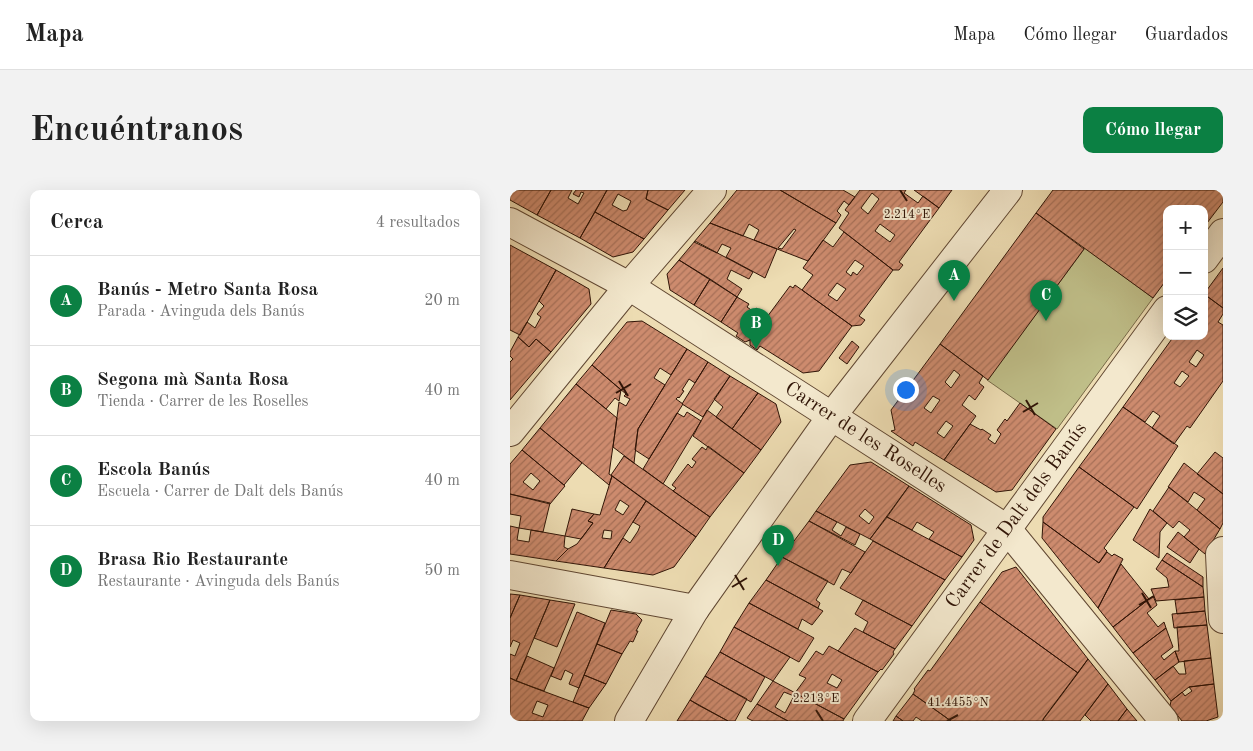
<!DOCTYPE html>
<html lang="es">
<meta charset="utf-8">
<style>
:root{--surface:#fff;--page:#f2f2f2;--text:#222;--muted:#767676;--line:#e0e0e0;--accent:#0b8043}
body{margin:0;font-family:"Old Standard TT",serif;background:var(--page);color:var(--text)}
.controls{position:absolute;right:15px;top:15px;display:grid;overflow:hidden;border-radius:10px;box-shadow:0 5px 20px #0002}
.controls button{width:45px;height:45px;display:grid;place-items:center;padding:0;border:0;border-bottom:1px solid var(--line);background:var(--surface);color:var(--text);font:25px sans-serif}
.you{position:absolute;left:395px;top:199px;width:18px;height:18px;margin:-12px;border:4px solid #fff;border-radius:50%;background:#1a73e8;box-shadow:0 0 0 8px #1a73e833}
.badge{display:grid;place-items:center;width:32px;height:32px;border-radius:50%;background:var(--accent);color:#fff;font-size:16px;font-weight:700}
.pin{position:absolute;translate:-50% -41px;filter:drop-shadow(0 1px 2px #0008)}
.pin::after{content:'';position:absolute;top:26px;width:18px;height:15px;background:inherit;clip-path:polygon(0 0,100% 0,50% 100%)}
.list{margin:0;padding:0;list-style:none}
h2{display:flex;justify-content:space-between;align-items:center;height:65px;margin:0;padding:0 20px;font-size:21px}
h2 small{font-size:16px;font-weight:400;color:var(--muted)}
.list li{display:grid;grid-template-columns:32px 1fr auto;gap:15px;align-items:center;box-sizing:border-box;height:90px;padding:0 20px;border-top:1px solid var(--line)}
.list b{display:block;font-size:19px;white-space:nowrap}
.list p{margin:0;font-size:16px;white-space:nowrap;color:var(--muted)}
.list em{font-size:16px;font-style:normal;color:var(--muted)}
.icon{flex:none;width:28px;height:28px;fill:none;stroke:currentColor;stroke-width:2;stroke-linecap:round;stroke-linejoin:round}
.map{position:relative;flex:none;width:713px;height:531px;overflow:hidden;border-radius:10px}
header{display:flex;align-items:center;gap:30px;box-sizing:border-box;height:70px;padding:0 25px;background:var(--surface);border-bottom:1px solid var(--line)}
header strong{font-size:24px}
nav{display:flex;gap:28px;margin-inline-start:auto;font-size:18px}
.intro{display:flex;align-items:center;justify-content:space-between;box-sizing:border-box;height:120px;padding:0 30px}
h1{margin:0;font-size:35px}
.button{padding:12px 22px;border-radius:10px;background:var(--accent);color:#fff;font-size:18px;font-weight:700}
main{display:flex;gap:30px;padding:0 30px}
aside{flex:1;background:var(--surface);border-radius:10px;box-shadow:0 5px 20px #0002}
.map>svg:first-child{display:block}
</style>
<header>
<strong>Mapa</strong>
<nav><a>Mapa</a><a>Cómo llegar</a><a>Guardados</a></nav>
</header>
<div class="intro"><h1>Encuéntranos</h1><a class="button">Cómo llegar</a></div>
<main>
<aside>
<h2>Cerca<small>4 resultados</small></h2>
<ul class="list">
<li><span class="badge">A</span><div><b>Banús - Metro Santa Rosa</b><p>Parada · Avinguda dels Banús</p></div><em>20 m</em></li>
<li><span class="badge">B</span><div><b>Segona mà Santa Rosa</b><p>Tienda · Carrer de les Roselles</p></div><em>40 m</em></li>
<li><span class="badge">C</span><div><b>Escola Banús</b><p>Escuela · Carrer de Dalt dels Banús</p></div><em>40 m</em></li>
<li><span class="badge">D</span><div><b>Brasa Rio Restaurante</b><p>Restaurante · Avinguda dels Banús</p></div><em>50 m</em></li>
</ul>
</aside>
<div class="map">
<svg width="713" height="531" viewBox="0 0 713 531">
<defs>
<pattern id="building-hatch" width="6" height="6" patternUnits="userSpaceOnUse" patternTransform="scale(1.25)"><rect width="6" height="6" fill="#cd8b6e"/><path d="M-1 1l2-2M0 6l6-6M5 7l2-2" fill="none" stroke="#a77058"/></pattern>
</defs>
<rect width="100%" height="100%" fill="#eddcb2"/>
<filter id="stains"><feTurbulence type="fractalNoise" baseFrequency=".004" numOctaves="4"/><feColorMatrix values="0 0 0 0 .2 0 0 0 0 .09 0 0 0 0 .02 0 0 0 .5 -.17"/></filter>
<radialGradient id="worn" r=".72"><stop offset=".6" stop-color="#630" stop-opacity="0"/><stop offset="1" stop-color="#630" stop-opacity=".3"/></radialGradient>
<path fill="#bfbe88" stroke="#786a48" d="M 575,58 L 643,108 L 547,239 L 477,190 Z"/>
<path fill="url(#building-hatch)" stroke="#311507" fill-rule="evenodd" d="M 0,0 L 41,0 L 27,25 L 0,10 Z
M 41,0 L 62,0 L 58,8 L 68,14 L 74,3 L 71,2 L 69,7 L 63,4 L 66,0 L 97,0 L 70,48 L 27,25 Z
M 97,0 L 138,0 L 136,9 L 158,20 L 134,49 L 85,22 ZM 108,4 L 121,11 L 117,20 L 113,21 L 102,15 Z
M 138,0 L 175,0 L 158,20 L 136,9 Z
M 227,0 L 270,0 L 326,33 L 298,71 L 244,50 L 249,40 L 239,34 L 233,46 L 200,33 ZM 284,39 L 286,40 L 272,59 L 268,58 Z
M 270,0 L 333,0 L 345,7 L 339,15 L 334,11 L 327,21 L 331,25 L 326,33 Z
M 350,0 L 396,0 L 394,3 L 408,13 L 413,6 L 429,18 L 389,72 L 393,75 L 389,80 L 383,80 L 329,38 L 339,23 L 335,20 ZM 362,3 L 369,9 L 358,24 L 351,18 ZM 370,34 L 385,45 L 380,52 L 365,41 Z
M 404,0 L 442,0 L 429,18 Z
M 543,0 L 713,0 L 713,12 L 694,37 L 694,19 L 657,19 L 657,89 L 643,108 L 526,23 Z
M 85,22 L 123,43 L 134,49 L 123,62 L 103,67 L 70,48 Z
M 526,23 L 574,59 L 478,190 L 430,154 Z
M 200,33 L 267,59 L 255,88 L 216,67 L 221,58 L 212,54 L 207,63 L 184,52 Z
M 334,42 L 383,80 L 349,126 L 355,130 L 351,135 L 342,136 L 292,100 L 303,85 L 293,78 L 313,50 L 323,57 ZM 345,70 L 354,76 L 347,85 L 343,82 L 341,86 L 336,82 ZM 327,93 L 336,99 L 327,111 L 318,105 Z
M 185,51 L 243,82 L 239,89 L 221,80 L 217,89 L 232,99 L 227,107 L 169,70 Z
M 0,55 L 46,80 L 10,145 L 0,140 Z
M 169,70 L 200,89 L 184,115 L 160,100 L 157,84 Z
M 713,78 L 713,118 L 694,104 Z
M 46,80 L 79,99 L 81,114 L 41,162 L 26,149 L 19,157 L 8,147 L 17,132 L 25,138 L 31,127 L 27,124 L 34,116 L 29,111 Z
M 200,89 L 227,107 L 211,132 L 184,115 Z
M 285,95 L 342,136 L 309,181 L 293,183 L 250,156 L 247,160 L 240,155 L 240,150 L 280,96 L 283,98 Z
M 694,104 L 713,118 L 713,124 L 708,132 L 713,135 L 713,191 L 680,238 L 677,236 L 664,254 L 642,238 L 650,226 L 643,221 L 635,232 L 613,217 L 664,146 L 694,146 ZM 687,160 L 694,165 L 686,177 L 679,172 ZM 672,181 L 679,186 L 670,197 L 664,193 Z
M 227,107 L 239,114 L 237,117 L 244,122 L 246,118 L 258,126 L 240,150 L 235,152 L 226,146 L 228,143 L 211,132 Z
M 132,131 L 177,159 L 161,185 L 150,178 L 144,188 L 155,195 L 128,239 L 124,273 L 103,257 L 109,212 L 116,216 L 120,209 L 114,206 L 116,204 L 82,175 L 117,132 Z
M 8,147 L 19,157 L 26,149 L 41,162 L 0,210 L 0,172 L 3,169 L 0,166 L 0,162 Z
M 342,151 L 349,157 L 337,174 L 329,168 Z
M 430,154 L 473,186 L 469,193 L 474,197 L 465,210 L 459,205 L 452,215 L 466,226 L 434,270 L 405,252 L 403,256 L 381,241 L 385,240 L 381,220 ZM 444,180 L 450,185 L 441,198 L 435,192 ZM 423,206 L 430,210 L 421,223 L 414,218 ZM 436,231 L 443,236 L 434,248 L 427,243 Z
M 177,159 L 198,172 L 185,193 L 179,189 L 172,200 L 174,201 L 169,208 L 168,207 L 166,209 L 173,214 L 139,269 L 125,260 L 128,239 Z
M 198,172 L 220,186 L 193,227 L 172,214 Z
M 82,175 L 111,200 L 109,211 L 105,208 L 96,219 L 66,194 Z
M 220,186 L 248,203 L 222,239 L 206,227 L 213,217 L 204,209 Z
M 66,194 L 107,228 L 99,284 L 102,286 L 99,295 L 30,238 Z
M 248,203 L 266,214 L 271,232 L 251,260 L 222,239 Z
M 510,213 L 546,239 L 502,300 L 486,302 L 434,270 L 460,234 L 471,240 L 472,239 L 481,245 L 478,249 L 485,254 L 491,244 L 487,240 L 495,229 L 497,231 Z
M 613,217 L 668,256 L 627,319 L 569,277 Z
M 197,220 L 251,260 L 234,283 L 183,246 Z
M 177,222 L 191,231 L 153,294 L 133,279 L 167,223 L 174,227 Z
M 30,238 L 72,273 L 54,295 L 12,260 Z
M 198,256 L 234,283 L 200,327 L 163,301 L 166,298 L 162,295 L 178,274 L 182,278 L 186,272 L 182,269 L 192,257 L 196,260 Z
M 12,260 L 55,296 L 40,314 L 0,304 L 0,274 ZM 21,283 L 30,291 L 23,300 L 13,292 Z
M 705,262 L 713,268 L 713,304 L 687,284 Z
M 114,266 L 200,327 L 186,347 L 101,285 Z
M 361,272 L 399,296 L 360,349 L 306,321 L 340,275 ZM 355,319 L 364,327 L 359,334 L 349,326 Z
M 674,273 L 713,304 L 713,333 L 710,339 L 687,320 L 695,309 L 684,302 L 678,312 L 658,297 Z
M 569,277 L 624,317 L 594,358 L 597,361 L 589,373 L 533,332 L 533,327 Z
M 102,286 L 136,311 L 94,378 L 46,371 L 58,359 L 67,354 L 83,333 L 78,331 L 84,324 L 90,325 ZM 110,310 L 119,316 L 113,325 L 105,320 ZM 94,340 L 102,341 L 101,349 L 92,348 Z
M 399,296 L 461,335 L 464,350 L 452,367 L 419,349 L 424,342 L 407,332 L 402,340 L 377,327 Z
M 659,297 L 710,339 L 695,364 L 674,347 L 680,340 L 669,331 L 663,338 L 643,321 Z
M 0,304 L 40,313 L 33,342 L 9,338 L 11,326 L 0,324 Z
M 136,311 L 186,347 L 164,377 L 143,385 L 94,378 L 113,348 L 120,353 L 128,341 L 130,336 L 123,332 Z
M 62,319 L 84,324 L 78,331 L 83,333 L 71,349 L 55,346 Z
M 640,319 L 657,333 L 650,342 L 649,368 L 623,350 Z
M 306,321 L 327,332 L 322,340 L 331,346 L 336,337 L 350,344 L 345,355 L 299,331 Z
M 377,327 L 452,367 L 435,390 L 360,349 Z
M 299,331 L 355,362 L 341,383 L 332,379 L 324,395 L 272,367 Z
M 533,332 L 589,373 L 597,362 L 602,366 L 604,364 L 613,369 L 588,418 L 532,348 Z
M 0,336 L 9,338 L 7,350 L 19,352 L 21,340 L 55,346 L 54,357 L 58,359 L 46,371 L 0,364 Z
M 668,342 L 689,359 L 680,373 L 657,357 Z
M 363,351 L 435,390 L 402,436 L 330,398 Z
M 657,363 L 693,387 L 693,397 L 652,370 Z
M 272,367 L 318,391 L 306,410 L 310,413 L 308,418 L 256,390 Z
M 652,370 L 693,397 L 694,407 L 646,411 L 641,399 L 659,397 L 657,388 L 646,379 Z
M 611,374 L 639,409 L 603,437 L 588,418 Z
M 506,377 L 578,469 L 568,483 L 470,412 L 492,382 Z
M 256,390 L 269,397 L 313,421 L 302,435 L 292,429 L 288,439 L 239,413 Z
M 0,404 L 10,405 L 0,428 Z
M 10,405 L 40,410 L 6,491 L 0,488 L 0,464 L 5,466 L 10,453 L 3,450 L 0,457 L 0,428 Z
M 643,406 L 647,415 L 637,423 L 648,437 L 654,432 L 656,438 L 623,463 L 603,437 Z
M 694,407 L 695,421 L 667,424 L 665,410 Z
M 40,410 L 65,414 L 47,457 L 24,448 Z
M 353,410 L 402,436 L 385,459 L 353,442 L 358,432 L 345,424 Z
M 470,412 L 568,483 L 532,531 L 441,531 L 403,504 L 405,500 L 404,499 L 418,480 L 420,481 Z
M 239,413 L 304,448 L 289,472 L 224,437 Z
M 101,420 L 126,424 L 132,430 L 126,441 L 128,441 L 123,452 L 120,451 L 112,464 L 87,454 Z
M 695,421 L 697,435 L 664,438 L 662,424 Z
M 67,422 L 95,433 L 69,498 L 59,494 L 63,484 L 55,480 L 51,490 L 41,486 Z
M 697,435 L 701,468 L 669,472 L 665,461 L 669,461 L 667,437 Z
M 224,437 L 280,467 L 263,491 L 210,462 Z
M 345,438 L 385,459 L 383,462 L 384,464 L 372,480 L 371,479 L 368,482 L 328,461 Z
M 656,438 L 663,457 L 651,466 L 654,470 L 665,461 L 669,472 L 645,490 L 623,463 Z
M 87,454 L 112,464 L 96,494 L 74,485 Z
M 319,456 L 368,482 L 334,529 L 285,503 L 296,488 L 289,485 L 306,461 L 313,465 ZM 322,484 L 332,490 L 327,498 L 317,493 Z
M 210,462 L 255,487 L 241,512 L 195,486 Z
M 17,466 L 44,478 L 34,501 L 6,491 Z
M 701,468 L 704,494 L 679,497 L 661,511 L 645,490 L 663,476 L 669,484 L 676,484 L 674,471 Z
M 578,469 L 598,494 L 570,531 L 534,531 L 533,529 Z
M 74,485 L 96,494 L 79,518 L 63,512 Z
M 195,486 L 237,509 L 225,531 L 218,531 L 180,510 Z
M 0,488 L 22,497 L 79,518 L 72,531 L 0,531 ZM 27,511 L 38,515 L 33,527 L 22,523 Z
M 263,491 L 321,522 L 334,529 L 333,531 L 278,531 L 247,514 ZM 274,502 L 284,506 L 275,523 L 265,517 Z
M 598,494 L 617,519 L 608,531 L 581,531 L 575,525 Z
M 704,494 L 708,527 L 696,531 L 672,531 L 660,516 L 661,511 L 671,503 L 672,502 L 675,506 L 682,501 L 679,497 Z
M 403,504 L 413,511 L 441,531 L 412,531 L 406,527 L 403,531 L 393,531 L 386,526 Z
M 180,510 L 188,515 L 218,531 L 167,531 Z
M 247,514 L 272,528 L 278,531 L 243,531 L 237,528 Z
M 617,519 L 627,531 L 608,531 Z
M 386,526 L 393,531 L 383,531 Z"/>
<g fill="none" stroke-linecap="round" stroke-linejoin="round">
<defs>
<g id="minor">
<path id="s1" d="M 0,32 L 119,96 L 497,339 L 654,531"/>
<path d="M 694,69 L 713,43"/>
<path d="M 0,242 L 119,96 L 202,0"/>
<path d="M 713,361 L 710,364 L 713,429"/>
<path d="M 0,385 L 185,419"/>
<path d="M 119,531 L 185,419 L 321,227 L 498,0"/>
<path id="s2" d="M 357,531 L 657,120"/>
</g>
</defs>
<use href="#minor" stroke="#604732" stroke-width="30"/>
<use href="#minor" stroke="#f3e8cd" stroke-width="28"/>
</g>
<path fill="none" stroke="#311507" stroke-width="2" d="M 390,0 L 397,11M 109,191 L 118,206M 106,203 L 121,194M 516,210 L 525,225M 513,222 L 528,213M 225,385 L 234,400M 222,397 L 237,388M 632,403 L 641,418M 629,415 L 644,406M 306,520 L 313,531M 437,531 L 448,525"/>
<g text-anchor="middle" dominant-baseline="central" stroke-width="4" stroke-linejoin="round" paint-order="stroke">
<g font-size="20" fill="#311507" stroke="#f3e8cd">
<text stroke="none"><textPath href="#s1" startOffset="416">Carrer de les Roselles</textPath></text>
<text stroke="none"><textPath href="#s2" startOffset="254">Carrer de Dalt dels Banús</textPath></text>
</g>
</g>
<g font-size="12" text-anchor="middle" fill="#311507" stroke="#f3e8cd" stroke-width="4" stroke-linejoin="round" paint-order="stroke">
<text x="397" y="28">2.214°E</text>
<text x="306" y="512">2.213°E</text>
<text x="448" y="516">41.4455°N</text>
</g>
<rect width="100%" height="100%" filter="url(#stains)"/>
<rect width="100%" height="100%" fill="url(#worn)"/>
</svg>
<div class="controls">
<button>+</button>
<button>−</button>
<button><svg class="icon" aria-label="layers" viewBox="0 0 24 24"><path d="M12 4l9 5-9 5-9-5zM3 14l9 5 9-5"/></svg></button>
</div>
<div class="you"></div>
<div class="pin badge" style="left:444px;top:111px">A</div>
<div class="pin badge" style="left:246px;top:159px">B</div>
<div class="pin badge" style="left:536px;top:131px">C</div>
<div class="pin badge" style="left:268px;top:376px">D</div>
</div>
</main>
